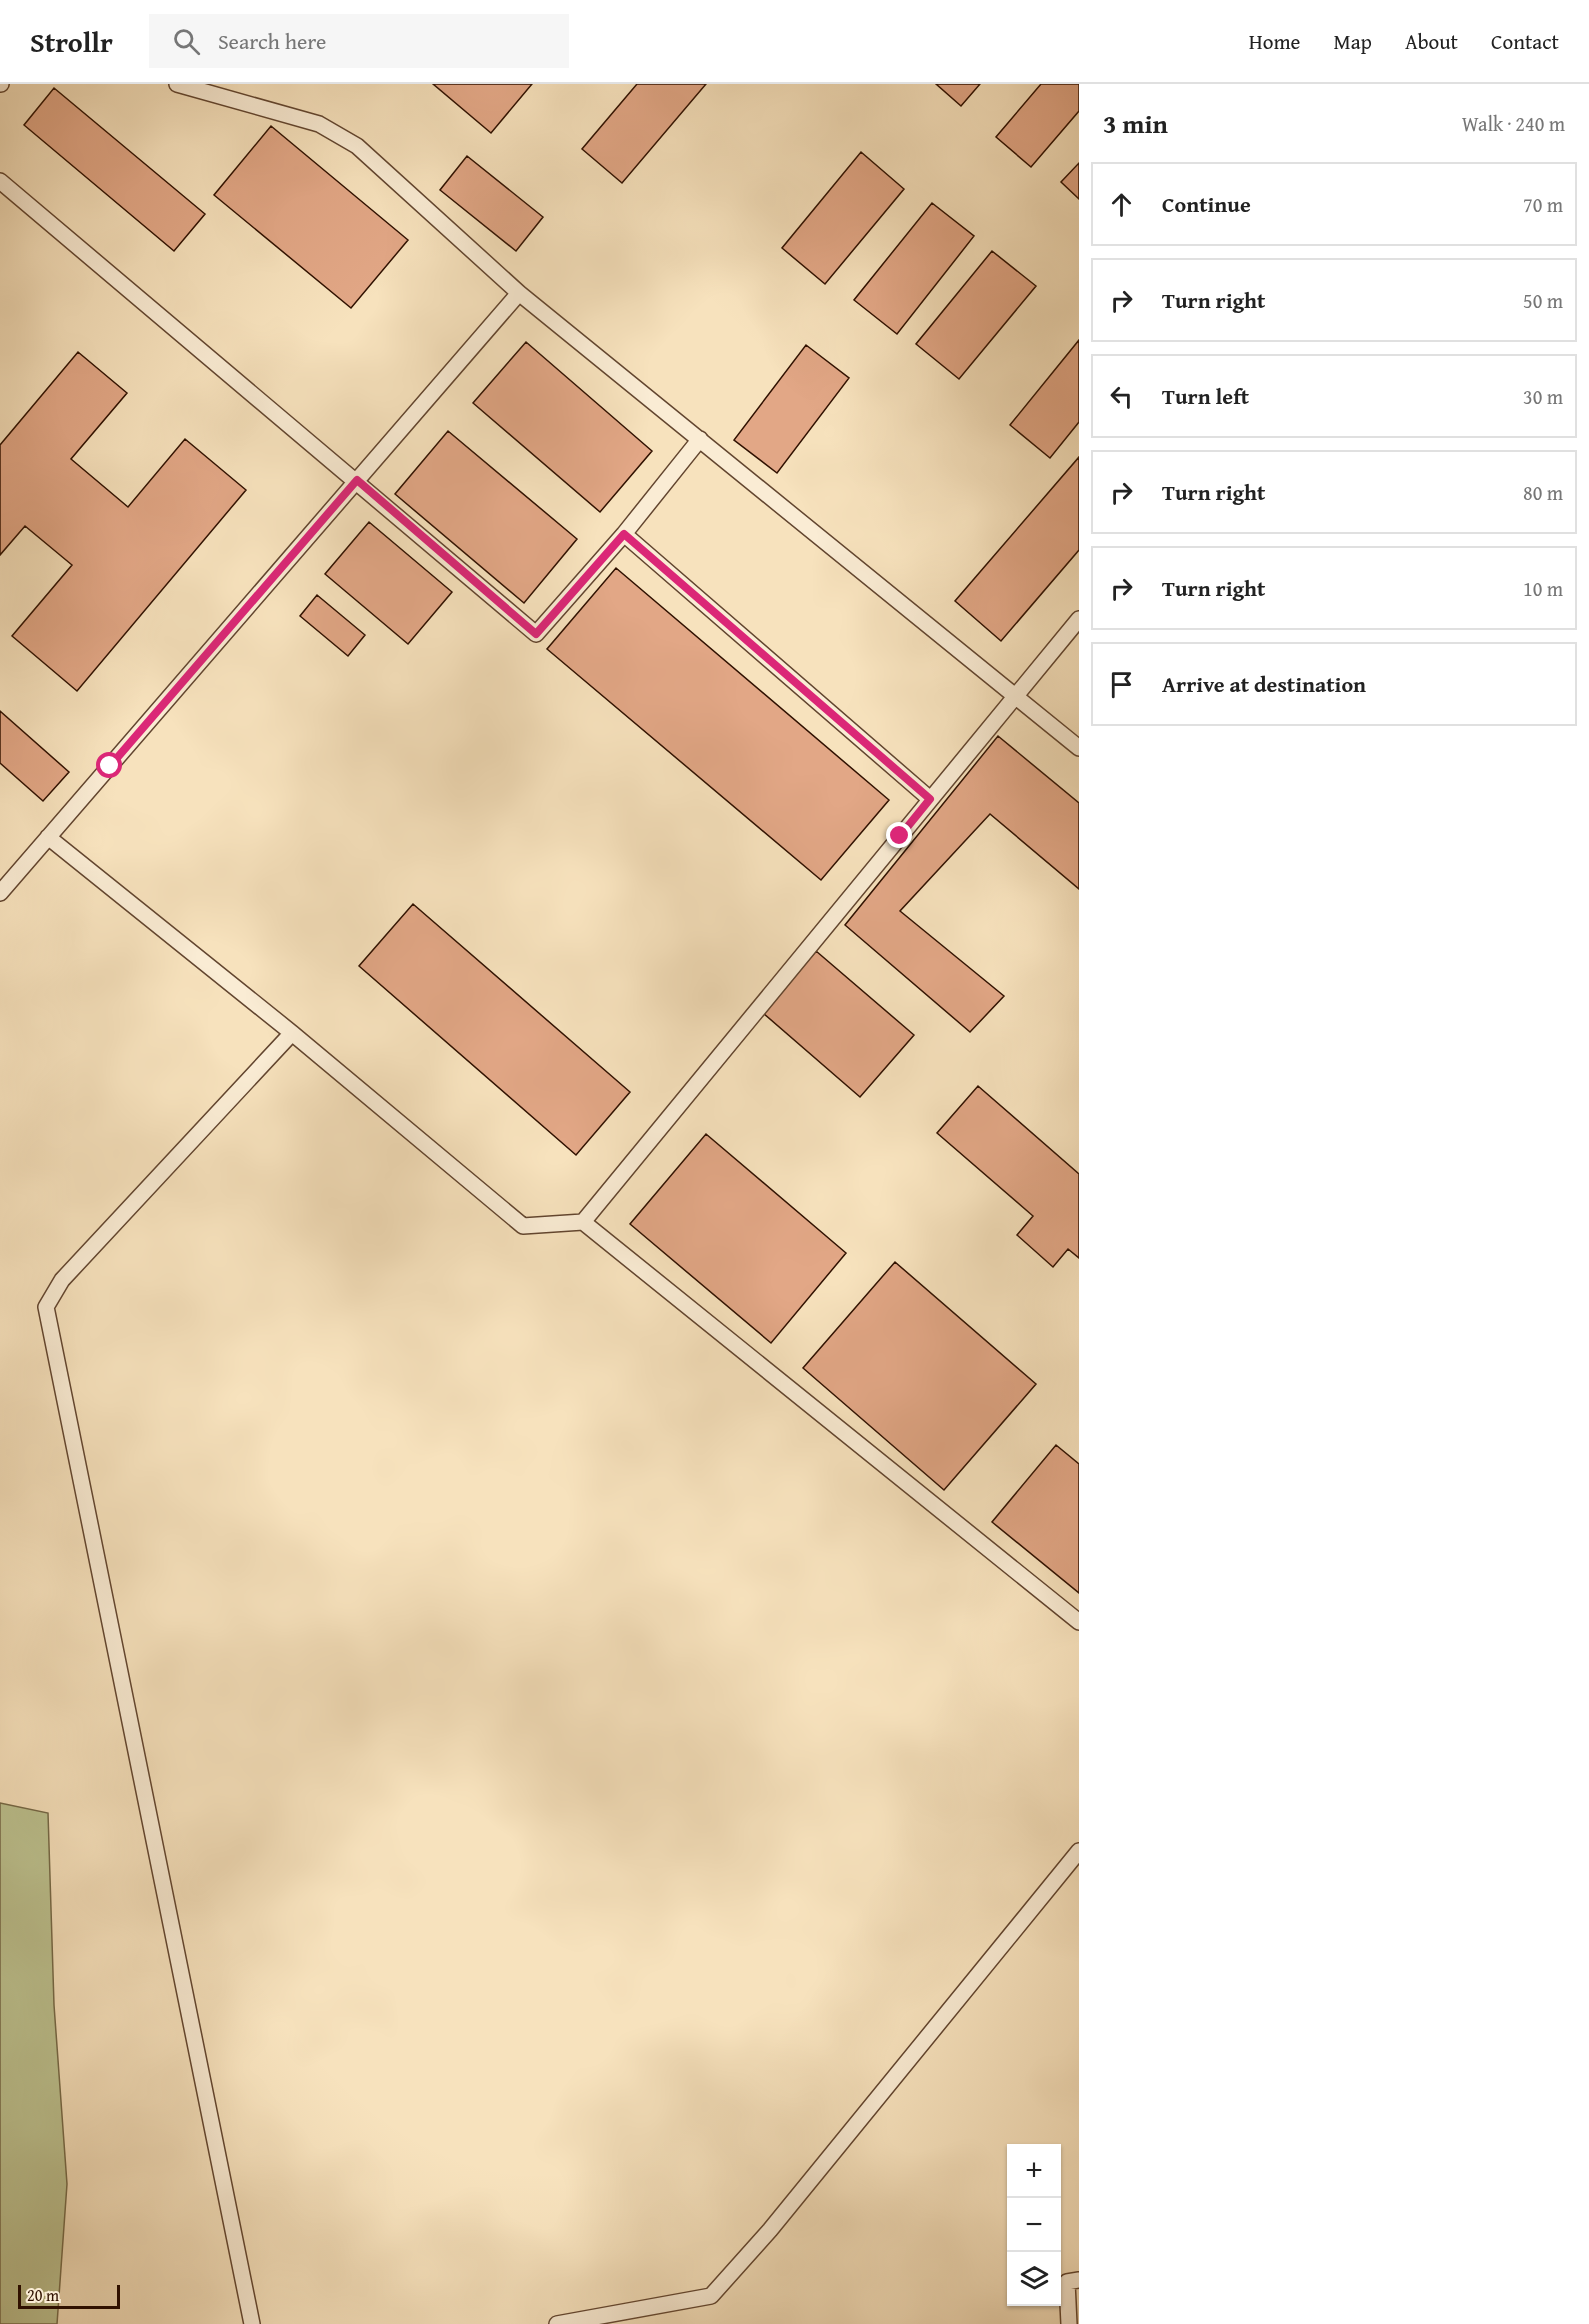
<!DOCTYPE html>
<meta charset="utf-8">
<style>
:root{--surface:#fff;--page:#f6f6f6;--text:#222;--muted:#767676;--line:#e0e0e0}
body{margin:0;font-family:"Gentium Book Plus",serif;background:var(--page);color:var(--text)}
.controls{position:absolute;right:18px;bottom:18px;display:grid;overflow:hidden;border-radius:0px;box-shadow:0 2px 4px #0004}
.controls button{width:54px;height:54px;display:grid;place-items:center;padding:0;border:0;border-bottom:2px solid var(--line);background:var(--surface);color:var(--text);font:30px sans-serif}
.scale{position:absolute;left:18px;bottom:15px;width:102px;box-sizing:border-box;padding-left:6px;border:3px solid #301100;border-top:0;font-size:16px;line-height:21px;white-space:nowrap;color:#301100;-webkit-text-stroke:4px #faecd4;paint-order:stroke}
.stop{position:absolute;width:18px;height:18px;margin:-14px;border:4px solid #db2777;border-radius:50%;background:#fff}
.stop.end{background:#db2777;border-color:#fff;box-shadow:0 2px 6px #0008}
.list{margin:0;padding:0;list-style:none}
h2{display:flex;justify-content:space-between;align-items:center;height:78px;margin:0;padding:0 24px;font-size:26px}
h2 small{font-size:20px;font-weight:400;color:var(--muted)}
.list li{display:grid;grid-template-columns:39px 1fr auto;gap:18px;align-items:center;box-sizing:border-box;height:84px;margin:0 12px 12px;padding:0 12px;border:2px solid var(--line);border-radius:0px}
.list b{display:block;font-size:22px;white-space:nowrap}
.list em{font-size:20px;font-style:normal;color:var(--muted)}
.icon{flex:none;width:33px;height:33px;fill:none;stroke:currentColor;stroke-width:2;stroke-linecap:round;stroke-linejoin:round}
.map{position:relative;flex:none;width:1079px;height:2240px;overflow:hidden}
header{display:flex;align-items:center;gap:36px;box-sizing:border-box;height:84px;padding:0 30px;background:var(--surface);border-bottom:2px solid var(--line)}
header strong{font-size:28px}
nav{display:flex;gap:33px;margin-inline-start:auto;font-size:21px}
.search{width:420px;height:54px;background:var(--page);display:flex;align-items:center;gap:15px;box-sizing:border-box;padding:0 21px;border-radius:0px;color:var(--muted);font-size:22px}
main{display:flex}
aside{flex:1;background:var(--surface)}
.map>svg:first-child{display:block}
</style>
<header>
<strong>Strollr</strong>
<div class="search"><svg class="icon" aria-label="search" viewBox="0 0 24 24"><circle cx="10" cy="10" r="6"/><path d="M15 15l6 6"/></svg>Search here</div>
<nav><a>Home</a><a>Map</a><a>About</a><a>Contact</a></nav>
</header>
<main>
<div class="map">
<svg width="1079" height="2240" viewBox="0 0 1079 2240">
<rect width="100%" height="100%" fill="#f7e2bd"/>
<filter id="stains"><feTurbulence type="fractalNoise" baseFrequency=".00333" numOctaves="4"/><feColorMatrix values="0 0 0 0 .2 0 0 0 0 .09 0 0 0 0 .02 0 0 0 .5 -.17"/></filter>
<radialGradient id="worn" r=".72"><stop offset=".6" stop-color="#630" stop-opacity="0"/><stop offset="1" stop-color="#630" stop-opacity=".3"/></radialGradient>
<path fill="#bdc391" stroke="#766a48" stroke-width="1.5" d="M 0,1719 L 48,1729 L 54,1921 L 67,2100 L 57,2240 L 0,2240 Z"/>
<path fill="#e2a786" stroke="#301100" stroke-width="1.5" d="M 433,0 L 532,0 L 491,49 Z
M 637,0 L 706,0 L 622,99 L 582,65 Z
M 936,0 L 980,0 L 961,22 Z
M 1041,0 L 1079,0 L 1079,27 L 1031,83 L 996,53 Z
M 54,4 L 205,130 L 174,167 L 24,41 Z
M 271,42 L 408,156 L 351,224 L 214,111 Z
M 861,68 L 904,105 L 825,200 L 782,164 Z
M 467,72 L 543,133 L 516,167 L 440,106 Z
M 1079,79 L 1079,115 L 1061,98 Z
M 932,119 L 974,152 L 897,250 L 854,216 Z
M 992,167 L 1036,202 L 959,295 L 916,260 Z
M 1079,256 L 1079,338 L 1050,374 L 1010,341 Z
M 526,258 L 652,367 L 600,428 L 473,319 Z
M 806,261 L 849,294 L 777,389 L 734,356 Z
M 78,268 L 127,309 L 71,375 L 128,423 L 185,355 L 246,406 L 77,607 L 12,552 L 72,481 L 25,442 L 0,471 L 0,361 Z
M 448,347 L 577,455 L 524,519 L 395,410 Z
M 1079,373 L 1079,466 L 1001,557 L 955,517 Z
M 369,438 L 452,508 L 408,560 L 325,490 Z
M 616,484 L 889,716 L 821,796 L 547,565 Z
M 317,511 L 365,551 L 348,572 L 300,532 Z
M 0,627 L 69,688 L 43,717 L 0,679 Z
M 998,652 L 1079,719 L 1079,805 L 990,730 L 900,827 L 1004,912 L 970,948 L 845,841 Z
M 413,820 L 630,1008 L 576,1071 L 359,882 Z
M 816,867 L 914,951 L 860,1013 L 763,929 Z
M 978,1002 L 1079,1090 L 1079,1174 L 1068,1165 L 1053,1183 L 1017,1151 L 1033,1132 L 937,1049 Z
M 706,1050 L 846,1169 L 771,1259 L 630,1140 Z
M 895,1178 L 1036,1300 L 944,1406 L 803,1284 Z
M 1056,1361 L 1079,1380 L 1079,1509 L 992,1438 Z"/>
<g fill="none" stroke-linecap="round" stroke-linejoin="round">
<defs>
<path id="service" d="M 0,0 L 1,0
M 177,0 L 319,40 L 357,62 L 519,209 L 1079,664
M 0,97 L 536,550 L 624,450 L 700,355
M 624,450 L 930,715
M 48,753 L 292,949 L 523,1142 L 583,1138 L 1079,535
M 0,809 L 519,209
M 583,1138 L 1079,1538
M 252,2240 L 46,1223 L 62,1196 L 292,949
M 557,2240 L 711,2212 L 770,2146 L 1079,1767
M 1069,2240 L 1067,2198 L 1079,2196"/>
</defs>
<use href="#service" stroke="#62452f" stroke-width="18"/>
<use href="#service" stroke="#faecd4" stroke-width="15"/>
</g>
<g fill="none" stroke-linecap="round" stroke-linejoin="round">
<path stroke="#db2777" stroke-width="8" d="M 110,682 L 357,396 L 536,550 L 624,450 L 930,715 L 900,752"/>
</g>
<rect width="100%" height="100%" filter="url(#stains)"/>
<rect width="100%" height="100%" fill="url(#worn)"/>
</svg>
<div class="controls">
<button>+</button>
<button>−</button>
<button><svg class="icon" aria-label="layers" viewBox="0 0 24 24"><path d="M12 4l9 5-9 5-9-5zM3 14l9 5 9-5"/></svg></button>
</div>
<div class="scale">20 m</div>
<div class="stop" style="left:110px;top:682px"></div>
<div class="stop end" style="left:900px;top:752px"></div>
</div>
<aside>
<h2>3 min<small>Walk · 240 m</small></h2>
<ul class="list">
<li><svg class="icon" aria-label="ahead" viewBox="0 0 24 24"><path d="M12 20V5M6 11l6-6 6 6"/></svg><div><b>Continue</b></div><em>70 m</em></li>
<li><svg class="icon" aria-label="right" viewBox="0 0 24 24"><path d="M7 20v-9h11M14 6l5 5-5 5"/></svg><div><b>Turn right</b></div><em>50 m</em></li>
<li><svg class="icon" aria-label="left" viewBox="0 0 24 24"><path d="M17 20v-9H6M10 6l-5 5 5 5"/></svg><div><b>Turn left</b></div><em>30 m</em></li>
<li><svg class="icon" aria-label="right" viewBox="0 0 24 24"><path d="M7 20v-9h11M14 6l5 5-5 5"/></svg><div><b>Turn right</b></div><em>80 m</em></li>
<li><svg class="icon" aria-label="right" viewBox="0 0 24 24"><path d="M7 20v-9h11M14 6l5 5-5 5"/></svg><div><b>Turn right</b></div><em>10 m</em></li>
<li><svg class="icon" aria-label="arrive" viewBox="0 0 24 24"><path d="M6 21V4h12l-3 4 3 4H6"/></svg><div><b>Arrive at destination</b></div></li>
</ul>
</aside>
</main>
